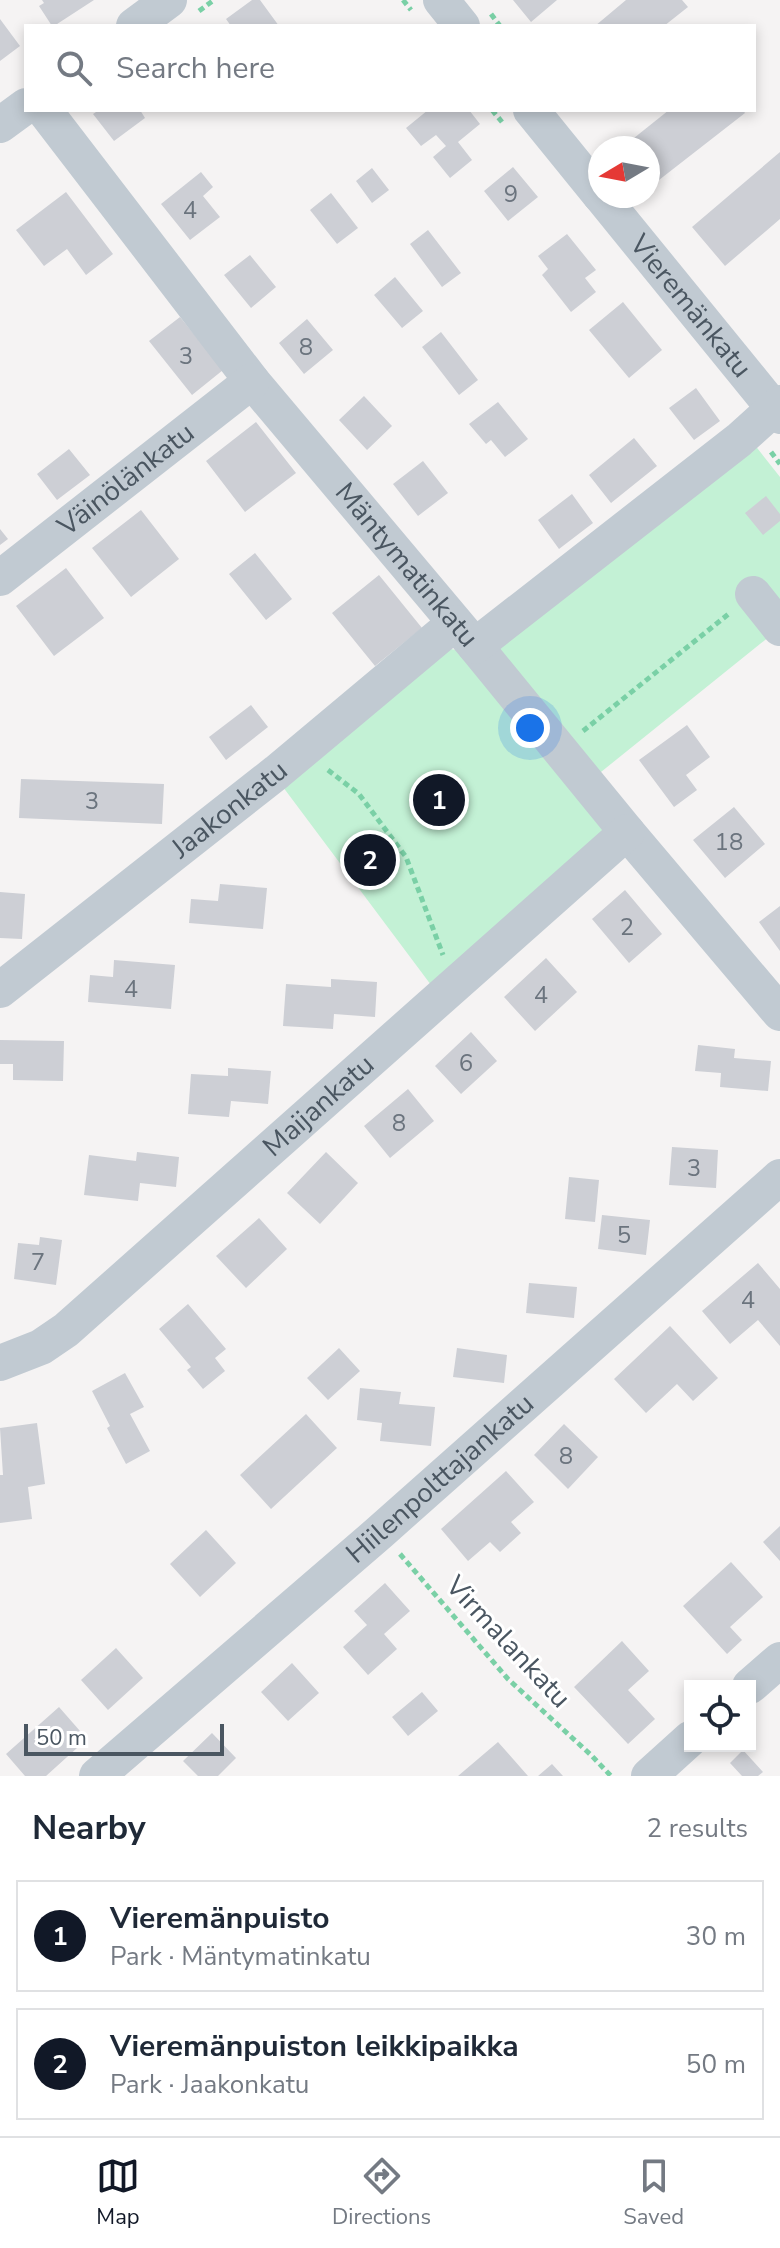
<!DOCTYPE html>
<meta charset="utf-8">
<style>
:root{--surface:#fff;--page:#f6f6f7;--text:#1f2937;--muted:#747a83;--line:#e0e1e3;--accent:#111827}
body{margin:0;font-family:"Nunito Sans",sans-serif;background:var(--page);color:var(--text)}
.controls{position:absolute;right:24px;bottom:24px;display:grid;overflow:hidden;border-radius:0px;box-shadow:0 4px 12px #0003}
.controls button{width:72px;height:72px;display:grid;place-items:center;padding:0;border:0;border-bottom:2px solid var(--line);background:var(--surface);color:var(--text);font:40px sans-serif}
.compass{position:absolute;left:588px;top:136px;width:72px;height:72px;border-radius:50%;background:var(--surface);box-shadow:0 4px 12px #0003;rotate:260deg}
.scale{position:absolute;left:24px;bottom:20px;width:200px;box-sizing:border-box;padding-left:8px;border:4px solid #4a5661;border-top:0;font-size:22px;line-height:28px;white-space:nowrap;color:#4a5661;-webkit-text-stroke:6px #fff;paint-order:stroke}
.you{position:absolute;left:530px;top:728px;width:28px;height:28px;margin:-20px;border:6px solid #fff;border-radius:50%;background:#1a73e8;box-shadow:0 0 0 12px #1a73e833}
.badge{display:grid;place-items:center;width:52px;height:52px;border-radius:50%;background:var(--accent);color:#fff;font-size:26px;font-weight:700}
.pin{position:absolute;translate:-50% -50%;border:4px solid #fff;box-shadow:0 2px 8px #0006}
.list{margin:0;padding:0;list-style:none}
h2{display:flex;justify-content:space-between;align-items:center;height:104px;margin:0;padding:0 32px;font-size:34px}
h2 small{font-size:26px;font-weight:400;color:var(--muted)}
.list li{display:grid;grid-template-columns:52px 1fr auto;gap:24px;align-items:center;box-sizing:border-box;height:112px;margin:0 16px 16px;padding:0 16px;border:2px solid var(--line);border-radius:0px}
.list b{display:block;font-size:30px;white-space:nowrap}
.list p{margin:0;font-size:26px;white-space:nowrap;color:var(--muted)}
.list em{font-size:26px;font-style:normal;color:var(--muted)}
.icon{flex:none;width:44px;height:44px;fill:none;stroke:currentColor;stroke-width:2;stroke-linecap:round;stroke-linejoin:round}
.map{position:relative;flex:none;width:780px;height:1776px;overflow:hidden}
.search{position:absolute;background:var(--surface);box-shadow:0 4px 12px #0003;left:24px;right:24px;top:24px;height:88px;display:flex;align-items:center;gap:20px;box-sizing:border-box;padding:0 28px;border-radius:0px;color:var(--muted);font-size:30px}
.sheet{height:360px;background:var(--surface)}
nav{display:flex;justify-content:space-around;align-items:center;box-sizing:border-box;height:112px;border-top:2px solid var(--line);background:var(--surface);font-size:22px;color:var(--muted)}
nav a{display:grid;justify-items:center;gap:4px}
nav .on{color:var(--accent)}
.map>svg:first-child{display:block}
</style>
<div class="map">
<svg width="780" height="1776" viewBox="0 0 780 1776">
<rect width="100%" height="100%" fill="#f5f3f3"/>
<path fill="#c3f1d5" d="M 754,444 L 780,477 L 780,628 L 596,776 L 500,656 L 500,644 Z
M 444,648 L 457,650 L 604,829 L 434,989 L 277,779 Z"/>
<path fill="#cdcfd5" d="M 42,0 L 94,0 L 54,26 L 52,26 L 39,6 L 44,3 Z
M 252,0 L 260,0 L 279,26 L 231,26 L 226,19 Z
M 513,0 L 557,0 L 531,22 Z
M 626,0 L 682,0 L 688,7 L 664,26 L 595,26 Z
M 0,19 L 20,46 L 0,61 Z
M 99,110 L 140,110 L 145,118 L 114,141 L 93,114 Z
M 428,110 L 469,110 L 480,124 L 458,142 L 472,160 L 450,178 L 433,157 L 446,146 L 436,135 L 421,146 L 406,128 Z
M 669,110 L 743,110 L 745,113 L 659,180 L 648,166 L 648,148 L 634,148 L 629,142 Z
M 780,152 L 780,219 L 725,266 L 692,227 Z
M 513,167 L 538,197 L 508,221 L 484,191 Z
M 372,168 L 389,190 L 372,203 L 356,181 Z
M 201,172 L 213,187 L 203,196 L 220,217 L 190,240 L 161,204 Z
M 66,192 L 113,254 L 86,275 L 67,249 L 44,266 L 16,230 Z
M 331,193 L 358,228 L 337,244 L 310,210 Z
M 428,230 L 461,273 L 442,287 L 410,244 Z
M 567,234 L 596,270 L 585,278 L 596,292 L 571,312 L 542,275 L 548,269 L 538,256 Z
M 250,255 L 276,287 L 251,308 L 224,275 Z
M 395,277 L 423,311 L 402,328 L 374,295 Z
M 623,302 L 662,350 L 629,378 L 589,330 Z
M 180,317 L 223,370 L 192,395 L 149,341 Z
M 307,319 L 333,350 L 304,374 L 279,343 Z
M 441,332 L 478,380 L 459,395 L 422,347 Z
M 696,388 L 720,421 L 694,440 L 669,408 Z
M 364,396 L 392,426 L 367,450 L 339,420 Z
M 498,402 L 528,439 L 505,457 L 491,440 L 486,444 L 469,424 Z
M 256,422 L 296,473 L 245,512 L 206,461 Z
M 634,438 L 657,466 L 611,503 L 589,475 Z
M 69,449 L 90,475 L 57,500 L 37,474 Z
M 423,461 L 448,493 L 418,516 L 393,484 Z
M 572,494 L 593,523 L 559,549 L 538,520 Z
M 766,496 L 780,514 L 780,521 L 763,535 L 745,513 Z
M 141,510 L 179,559 L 131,597 L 92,548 Z
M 0,529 L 8,539 L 0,545 Z
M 255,553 L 292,599 L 266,620 L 229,574 Z
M 66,568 L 104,618 L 54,656 L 16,606 Z
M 379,575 L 422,628 L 375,666 L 332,613 Z
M 251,705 L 268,727 L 226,760 L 209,737 Z
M 687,725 L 710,757 L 686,775 L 697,790 L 674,807 L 639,760 Z
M 21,779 L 164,784 L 162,824 L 19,818 Z
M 734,807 L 765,844 L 725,878 L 693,840 Z
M 220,884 L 267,888 L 263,929 L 189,923 L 191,899 L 218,901 Z
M 625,890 L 662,934 L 629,963 L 592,919 Z
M 0,892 L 25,894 L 22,939 L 0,938 Z
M 780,906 L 780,951 L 759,922 Z
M 546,958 L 577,992 L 535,1031 L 504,997 Z
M 114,960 L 175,965 L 171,1009 L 88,1002 L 90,975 L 113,977 Z
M 331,979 L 377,982 L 375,1017 L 334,1014 L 333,1029 L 283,1026 L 286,984 L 331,987 Z
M 471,1032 L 497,1061 L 461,1094 L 435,1066 Z
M 0,1040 L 64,1041 L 63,1081 L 13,1080 L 13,1064 L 0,1064 Z
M 698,1045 L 735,1049 L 734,1058 L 771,1061 L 768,1091 L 720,1087 L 721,1073 L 695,1071 Z
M 228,1068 L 271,1071 L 268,1104 L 231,1101 L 229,1117 L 188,1114 L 191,1074 L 228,1076 Z
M 408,1089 L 434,1121 L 390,1158 L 364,1126 Z
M 672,1147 L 718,1150 L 716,1188 L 669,1185 Z
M 137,1152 L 179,1157 L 176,1187 L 140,1183 L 138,1201 L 84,1195 L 89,1155 L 136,1161 Z
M 326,1152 L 358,1183 L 320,1224 L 287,1193 Z
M 569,1177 L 599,1180 L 595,1222 L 565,1219 Z
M 602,1215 L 650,1220 L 646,1255 L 598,1249 Z
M 259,1218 L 287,1249 L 246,1288 L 216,1256 Z
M 40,1237 L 62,1240 L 56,1285 L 14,1279 L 18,1243 L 39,1245 Z
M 758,1263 L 780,1289 L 780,1346 L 758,1320 L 730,1344 L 702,1311 Z
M 529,1283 L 577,1287 L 574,1318 L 526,1313 Z
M 188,1304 L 226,1349 L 215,1358 L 225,1371 L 203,1389 L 187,1370 L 191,1367 L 159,1329 Z
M 670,1326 L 718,1378 L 693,1401 L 677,1384 L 646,1413 L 614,1379 Z
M 339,1348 L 360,1371 L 328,1400 L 307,1378 Z
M 457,1348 L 507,1355 L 504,1383 L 453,1377 Z
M 125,1373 L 144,1407 L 130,1414 L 150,1451 L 126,1464 L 107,1428 L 110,1426 L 92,1391 Z
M 360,1388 L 401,1392 L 399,1404 L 435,1407 L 431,1446 L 380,1441 L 382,1423 L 357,1420 Z
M 306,1414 L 337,1448 L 271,1509 L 240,1475 Z
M 37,1423 L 45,1484 L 28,1487 L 32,1519 L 0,1523 L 0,1475 L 3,1475 L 0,1428 Z
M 564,1424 L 598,1457 L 568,1489 L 534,1455 Z
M 506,1471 L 534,1502 L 511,1522 L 521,1533 L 500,1552 L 490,1542 L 468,1561 L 441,1529 Z
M 780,1526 L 780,1561 L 763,1542 Z
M 206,1530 L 236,1563 L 200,1597 L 170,1564 Z
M 731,1562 L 763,1597 L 730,1627 L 742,1640 L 727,1654 L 683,1606 Z
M 385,1583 L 410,1611 L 384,1634 L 397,1649 L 368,1675 L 343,1647 L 367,1625 L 354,1611 Z
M 622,1641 L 649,1671 L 628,1690 L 655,1719 L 628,1744 L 574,1687 Z
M 116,1648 L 143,1678 L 108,1710 L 81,1680 Z
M 292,1663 L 319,1693 L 288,1721 L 261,1692 Z
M 422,1692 L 438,1711 L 408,1736 L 392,1717 Z
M 59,1707 L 87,1739 L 46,1776 L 25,1776 L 6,1754 Z
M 212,1733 L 236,1758 L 218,1776 L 198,1776 L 183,1761 Z
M 498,1742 L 528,1776 L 458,1776 Z
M 743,1750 L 763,1772 L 758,1776 L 742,1776 L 730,1763 Z
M 552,1764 L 563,1776 L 538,1776 Z"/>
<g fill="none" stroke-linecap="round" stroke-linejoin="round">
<path stroke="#7ad0a6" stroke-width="5" stroke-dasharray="6 4" stroke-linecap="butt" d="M 403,0 L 411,10
M 199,11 L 214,0
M 491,14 L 500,26
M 492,110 L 502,122
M 771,452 L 780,464
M 583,731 L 731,612
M 328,770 L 359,794 L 406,857 L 443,955
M 400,1554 L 508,1679 L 591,1755 L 611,1776"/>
<g stroke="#c1cad2" stroke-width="36">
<path d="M 441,0 L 462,26"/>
<path d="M 134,26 L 169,0"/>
<path id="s1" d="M 44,110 L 252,381 L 475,646 L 627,832 L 780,1013"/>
<path d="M 531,110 L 600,195"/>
<path d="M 0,125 L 26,106"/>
<path id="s2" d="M 601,196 L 780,416"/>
<path id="s3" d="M 0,578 L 252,381"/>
<path d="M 753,594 L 780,628"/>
<path d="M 475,646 L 739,440 L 780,403"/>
<path id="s4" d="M 0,990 L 277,772 L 455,623"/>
<path id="s5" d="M 0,1363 L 41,1347 L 66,1330 L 627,832"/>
<path d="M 750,1686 L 780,1660"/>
<path id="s6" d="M 97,1776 L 380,1532 L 780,1177"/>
<path d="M 649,1776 L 690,1739"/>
</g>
</g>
<g text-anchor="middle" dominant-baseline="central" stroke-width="6" stroke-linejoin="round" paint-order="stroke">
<g font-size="24" fill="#6b747e">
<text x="511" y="194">9</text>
<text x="190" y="210">4</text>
<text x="306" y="347">8</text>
<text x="186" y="356">3</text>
<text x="92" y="801">3</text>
<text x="729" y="842">18</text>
<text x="627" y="927">2</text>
<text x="131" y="989">4</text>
<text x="541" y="995">4</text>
<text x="466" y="1063">6</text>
<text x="399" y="1123">8</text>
<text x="694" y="1168">3</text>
<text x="624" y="1235">5</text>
<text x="38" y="1262">7</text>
<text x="748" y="1300">4</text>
<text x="566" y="1456">8</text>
</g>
<g font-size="28" fill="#4a5661" stroke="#fff">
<text stroke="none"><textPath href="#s2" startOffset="142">Vieremänkatu</textPath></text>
<text stroke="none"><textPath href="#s3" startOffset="160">Väinölänkatu</textPath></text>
<text stroke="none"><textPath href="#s1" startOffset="582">Mäntymatinkatu</textPath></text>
<text stroke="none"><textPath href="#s4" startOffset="292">Jaakonkatu</textPath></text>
<text stroke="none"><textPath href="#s5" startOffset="412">Maijankatu</textPath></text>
<text stroke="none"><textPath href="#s6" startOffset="454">Hiilenpolttajankatu</textPath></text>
<text transform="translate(508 1642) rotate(47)">Virmalankatu</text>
</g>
</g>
</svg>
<div class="controls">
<button><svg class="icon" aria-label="locate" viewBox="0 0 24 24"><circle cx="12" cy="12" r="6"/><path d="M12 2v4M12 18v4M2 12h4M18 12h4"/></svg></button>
</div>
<svg class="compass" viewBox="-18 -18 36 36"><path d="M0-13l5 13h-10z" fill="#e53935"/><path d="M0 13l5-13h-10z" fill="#747a83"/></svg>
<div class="scale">50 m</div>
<div class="you"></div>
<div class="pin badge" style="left:439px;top:800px">1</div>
<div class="pin badge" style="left:370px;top:860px">2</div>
<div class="search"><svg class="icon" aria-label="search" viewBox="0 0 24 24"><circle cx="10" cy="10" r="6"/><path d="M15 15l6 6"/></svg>Search here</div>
</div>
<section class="sheet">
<h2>Nearby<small>2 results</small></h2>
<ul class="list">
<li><span class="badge">1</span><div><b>Vieremänpuisto</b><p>Park · Mäntymatinkatu</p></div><em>30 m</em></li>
<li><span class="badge">2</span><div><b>Vieremänpuiston leikkipaikka</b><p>Park · Jaakonkatu</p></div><em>50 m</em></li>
</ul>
</section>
<nav>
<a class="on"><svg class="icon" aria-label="map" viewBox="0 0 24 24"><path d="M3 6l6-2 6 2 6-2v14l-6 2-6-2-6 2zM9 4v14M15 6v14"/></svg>Map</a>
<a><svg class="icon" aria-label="directions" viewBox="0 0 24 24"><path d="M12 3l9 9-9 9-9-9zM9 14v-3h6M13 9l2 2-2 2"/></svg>Directions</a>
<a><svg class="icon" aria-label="saved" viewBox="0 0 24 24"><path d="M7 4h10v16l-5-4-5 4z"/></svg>Saved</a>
</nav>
